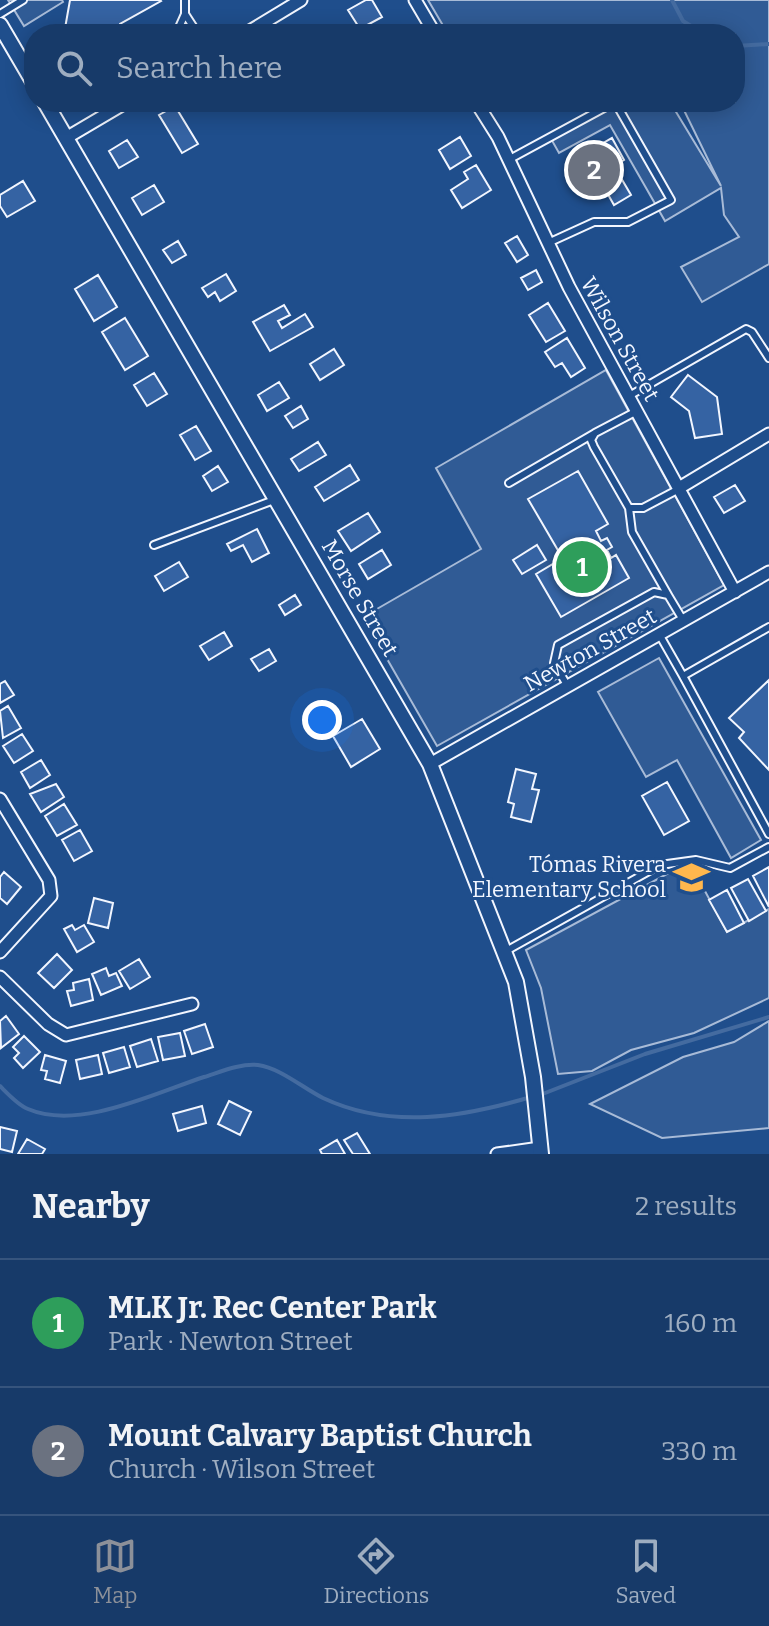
<!DOCTYPE html>
<meta charset="utf-8">
<style>
:root{--surface:#173a69;--page:#20416f;--text:#f1f3f6;--muted:#9eadc0;--line:#36547d;--accent:#8c9099}
body{margin:0;font-family:Bitter,serif;background:var(--page);color:var(--text)}
.you{position:absolute;left:322px;top:720px;width:28px;height:28px;margin:-20px;border:6px solid #fff;border-radius:50%;background:#1a73e8;box-shadow:0 0 0 12px #1a73e833}
.badge{display:grid;place-items:center;width:52px;height:52px;border-radius:50%;background:var(--accent);color:#fff;font-size:26px;font-weight:700}
.pin{position:absolute;translate:-50% -50%;border:4px solid #fff;box-shadow:0 2px 8px #0006}
.list{margin:0;padding:0;list-style:none}
h2{display:flex;justify-content:space-between;align-items:center;height:104px;margin:0;padding:0 32px;font-size:34px}
h2 small{font-size:26px;font-weight:400;color:var(--muted)}
.list li{display:grid;grid-template-columns:52px 1fr auto;gap:24px;align-items:center;box-sizing:border-box;height:128px;padding:0 32px;border-top:2px solid var(--line)}
.list b{display:block;font-size:30px;white-space:nowrap}
.list p{margin:0;font-size:26px;white-space:nowrap;color:var(--muted)}
.list em{font-size:26px;font-style:normal;color:var(--muted)}
.icon{flex:none;width:44px;height:44px;fill:none;stroke:currentColor;stroke-width:2;stroke-linecap:round;stroke-linejoin:round}
.map{position:relative;flex:none;width:769px;height:1154px;overflow:hidden}
.search{position:absolute;background:var(--surface);box-shadow:0 4px 20px #0003;left:24px;right:24px;top:24px;height:88px;display:flex;align-items:center;gap:20px;box-sizing:border-box;padding:0 28px;border-radius:32px;color:var(--muted);font-size:30px}
.sheet{height:360px;background:var(--surface)}
nav{display:flex;justify-content:space-around;align-items:center;box-sizing:border-box;height:112px;border-top:2px solid var(--line);background:var(--surface);font-size:22px;color:var(--muted)}
nav a{display:grid;justify-items:center;gap:4px}
nav .on{color:var(--accent)}
.map>svg:first-child{display:block}
</style>
<div class="map">
<svg width="769" height="1154" viewBox="0 0 769 1154">
<rect width="100%" height="100%" fill="#1f4e8c"/>
<path fill="#305b95" stroke="#a8bbd7" stroke-width="2" d="M 8,0 L 62,0 L 63,2 L 24,26 Z
M 428,0 L 769,0 L 769,264 L 702,302 L 681,267 L 739,237 L 724,215 L 721,188 L 665,221 L 610,125 L 559,153 L 550,137 L 592,115 L 586,102 L 670,102 L 721,186 L 680,102 L 735,102 L 735,34 L 617,31 L 448,34 Z
M 606,370 L 724,585 L 437,746 L 363,617 L 481,549 L 436,468 Z
M 659,658 L 761,840 L 731,858 L 677,760 L 646,777 L 598,692 Z
M 692,867 L 727,932 L 769,909 L 769,998 L 694,1033 L 631,1050 L 592,1071 L 558,1074 L 541,988 L 526,950 L 678,868 Z
M 769,1021 L 769,1128 L 662,1138 L 590,1104 L 683,1057 L 734,1042 Z"/>
<g fill="none" stroke-linecap="round" stroke-linejoin="round">
<path stroke="#446ba0" stroke-width="4" d="M 672,0 L 683,21 L 704,34
M 735,46 L 769,44
M 0,1086 C 8,1094 18,1105 28,1109 C 79,1131 155,1093 204,1077 C 220,1072 241,1063 258,1065 C 280,1068 303,1088 323,1098 C 391,1130 463,1117 531,1097
M 540,1095 L 645,1054 L 769,1017"/>
</g>
<path fill="#3563a3" stroke="#f2f6ff" stroke-width="2" d="M 70,0 L 160,0 L 161,1 L 120,24 L 118,34 L 64,34 Z
M 366,0 L 372,0 L 382,17 L 360,29 L 348,10 Z
M 175,106 L 198,144 L 182,153 L 159,115 Z
M 460,137 L 471,156 L 450,169 L 439,150 Z
M 612,138 L 624,160 L 614,166 L 631,195 L 614,205 L 597,175 L 579,185 L 567,164 Z
M 127,140 L 138,157 L 119,168 L 109,151 Z
M 476,165 L 491,190 L 462,208 L 451,190 L 468,179 L 464,172 Z
M 23,181 L 35,201 L 7,217 L 0,206 L 0,195 Z
M 154,185 L 164,202 L 142,215 L 132,198 Z
M 517,236 L 528,255 L 517,262 L 505,243 Z
M 178,241 L 186,255 L 172,263 L 163,250 Z
M 536,270 L 542,282 L 528,290 L 521,278 Z
M 226,274 L 236,291 L 220,301 L 215,292 L 208,297 L 202,288 Z
M 98,275 L 117,307 L 94,321 L 75,289 Z
M 548,303 L 565,331 L 546,342 L 529,315 Z
M 284,305 L 290,315 L 278,321 L 282,328 L 305,314 L 313,327 L 270,351 L 253,322 Z
M 125,318 L 148,356 L 125,370 L 102,332 Z
M 567,338 L 585,368 L 571,377 L 562,363 L 555,367 L 545,352 Z
M 334,349 L 344,365 L 320,380 L 310,364 Z
M 154,373 L 167,394 L 147,406 L 134,385 Z
M 688,375 L 717,397 L 722,434 L 695,438 L 689,411 L 671,397 Z
M 279,382 L 289,398 L 267,411 L 258,395 Z
M 301,406 L 308,419 L 293,428 L 285,416 Z
M 196,426 L 211,451 L 195,460 L 180,435 Z
M 318,442 L 326,455 L 299,471 L 291,459 Z
M 350,465 L 359,480 L 324,501 L 315,487 Z
M 218,466 L 228,482 L 212,491 L 203,476 Z
M 578,471 L 608,524 L 596,531 L 601,541 L 607,538 L 612,547 L 607,550 L 611,558 L 616,555 L 629,578 L 561,617 L 536,574 L 553,564 L 561,579 L 584,566 L 572,544 L 559,552 L 528,499 Z
M 735,485 L 745,501 L 724,513 L 714,497 Z
M 368,513 L 380,532 L 351,551 L 338,531 Z
M 257,529 L 269,553 L 252,562 L 243,545 L 231,551 L 227,544 Z
M 537,545 L 546,560 L 522,574 L 513,560 Z
M 382,550 L 391,565 L 368,579 L 359,564 Z
M 179,562 L 188,577 L 164,591 L 155,576 Z
M 295,595 L 301,605 L 285,615 L 279,605 Z
M 224,632 L 232,646 L 209,660 L 200,646 Z
M 269,649 L 276,661 L 259,671 L 251,659 Z
M 769,680 L 769,770 L 739,738 L 744,732 L 729,718 Z
M 5,681 L 14,695 L 0,703 L 0,684 Z
M 8,706 L 21,728 L 3,738 L 0,711 Z
M 362,719 L 380,749 L 351,767 L 333,736 Z
M 22,734 L 33,751 L 14,763 L 3,746 Z
M 41,760 L 50,775 L 30,788 L 21,772 Z
M 516,769 L 536,774 L 532,789 L 539,790 L 531,822 L 511,817 L 514,804 L 508,802 Z
M 667,782 L 689,821 L 664,835 L 642,796 Z
M 56,784 L 64,797 L 41,812 L 30,794 Z
M 64,804 L 77,825 L 57,836 L 45,816 Z
M 80,830 L 92,851 L 74,861 L 62,840 Z
M 769,867 L 769,907 L 753,876 Z
M 4,872 L 21,887 L 7,904 L 0,898 L 0,877 Z
M 748,879 L 766,911 L 749,921 L 731,888 Z
M 727,890 L 744,923 L 727,932 L 709,900 Z
M 94,898 L 113,903 L 108,928 L 88,923 Z
M 72,925 L 75,930 L 84,925 L 94,942 L 77,952 L 64,929 Z
M 57,954 L 72,970 L 54,988 L 38,973 Z
M 139,959 L 150,977 L 130,989 L 119,971 Z
M 106,968 L 109,976 L 116,973 L 122,986 L 101,995 L 92,974 Z
M 89,979 L 93,1000 L 71,1006 L 67,991 L 74,990 L 73,983 Z
M 6,1016 L 19,1034 L 1,1048 L 0,1021 Z
M 205,1024 L 213,1047 L 192,1054 L 184,1031 Z
M 180,1033 L 185,1056 L 163,1060 L 158,1037 Z
M 24,1036 L 40,1052 L 23,1068 L 14,1058 L 19,1053 L 13,1047 Z
M 151,1039 L 158,1061 L 137,1067 L 130,1046 Z
M 124,1047 L 130,1067 L 109,1073 L 103,1053 Z
M 45,1055 L 66,1061 L 60,1083 L 45,1079 L 47,1071 L 41,1070 Z
M 98,1055 L 102,1074 L 80,1079 L 76,1060 Z
M 229,1101 L 251,1112 L 240,1135 L 218,1124 Z
M 202,1106 L 206,1123 L 178,1131 L 173,1114 Z
M 0,1127 L 17,1131 L 12,1152 L 0,1149 Z
M 357,1133 L 370,1154 L 353,1154 L 344,1140 Z
M 27,1139 L 45,1149 L 42,1154 L 18,1154 Z
M 337,1140 L 345,1154 L 322,1154 L 320,1150 Z"/>
<g fill="none" stroke-linecap="round" stroke-linejoin="round">
<defs>
<path id="service" d="M 0,14 L 23,0
M 185,14 L 198,34
M 176,34 L 185,14 L 185,0
M 508,160 L 615,102 L 671,200 L 628,222 L 594,222 L 548,243
M 629,396 L 746,329 L 752,332 L 769,358
M 637,411 L 595,433 L 591,440 L 594,447 L 629,508 L 643,508 L 679,489
M 509,483 L 595,433
M 629,508 L 632,532 L 668,595
M 154,545 L 274,500
M 659,634 L 683,676 L 769,627
M 683,676 L 769,834
M 567,685 L 554,663 L 558,645 L 654,592 L 668,595 L 683,620
M 506,951 L 660,865 L 696,860 L 730,868 L 769,847"/>
<path id="minor" d="M 415,0 L 435,34
M 245,34 L 301,0
M 476,102 L 498,137 L 569,287 L 735,592
M 66,138 L 127,102
M 679,488 L 769,434
M 430,764 L 769,572
M 0,799 L 49,880 L 51,896 L 0,952
M 0,977 L 48,1024 L 66,1035 L 192,1004
M 497,1154 L 540,1148"/>
<path id="tertiary" d="M 0,25 L 34,83
M 45,102 L 430,764 L 516,982 L 533,1077 L 541,1154"/>
</defs>
<use href="#service" stroke="#f2f6ff" stroke-width="10"/>
<use href="#minor" stroke="#f2f6ff" stroke-width="15"/>
<use href="#tertiary" stroke="#f2f6ff" stroke-width="18"/>
<use href="#service" stroke="#1f4e8c" stroke-width="6"/>
<use href="#minor" stroke="#1f4e8c" stroke-width="11"/>
<use href="#tertiary" stroke="#1f4e8c" stroke-width="14"/>
</g>
<defs>
<symbol id="school-bare" viewBox="-9 -9 18 18"><path d="M0-5L7-2L0 1L-7-2ZM-4 1L0 2.5L4 1V4Q0 6-4 4Z" fill="#ffb74d" stroke="#1f4e8c" stroke-width="2.5" paint-order="stroke"/></symbol>
</defs>
<g fill-rule="evenodd">
<use href="#school-bare" x="666" y="852" width="51" height="51"/>
</g>
<g text-anchor="middle" dominant-baseline="central" stroke-width="6" stroke-linejoin="round" paint-order="stroke">
<g font-size="22" fill="#f2f6ff" stroke="#1f4e8c">
<text transform="translate(620 339) rotate(61)">Wilson Street</text>
<text transform="translate(360 598) rotate(60)">Morse Street</text>
<text transform="translate(590 650) rotate(-29)">Newton Street</text>
</g>
<g font-size="22" fill="#f2f6ff" stroke="#1f4e8c" text-anchor="end">
<text x="666" y="864">Tómas Rivera<tspan x="666" dy="25">Elementary School</tspan></text>
</g>
</g>
</svg>
<div class="you"></div>
<div class="pin badge" style="left:582px;top:567px;background:#2e9e5b">1</div>
<div class="pin badge" style="left:594px;top:170px;background:#6b7280">2</div>
<div class="search"><svg class="icon" aria-label="search" viewBox="0 0 24 24"><circle cx="10" cy="10" r="6"/><path d="M15 15l6 6"/></svg>Search here</div>
</div>
<section class="sheet">
<h2>Nearby<small>2 results</small></h2>
<ul class="list">
<li><span class="badge" style="background:#2e9e5b">1</span><div><b>MLK Jr. Rec Center Park</b><p>Park · Newton Street</p></div><em>160 m</em></li>
<li><span class="badge" style="background:#6b7280">2</span><div><b>Mount Calvary Baptist Church</b><p>Church · Wilson Street</p></div><em>330 m</em></li>
</ul>
</section>
<nav>
<a class="on"><svg class="icon" aria-label="map" viewBox="0 0 24 24"><path d="M3 6l6-2 6 2 6-2v14l-6 2-6-2-6 2zM9 4v14M15 6v14"/></svg>Map</a>
<a><svg class="icon" aria-label="directions" viewBox="0 0 24 24"><path d="M12 3l9 9-9 9-9-9zM9 14v-3h6M13 9l2 2-2 2"/></svg>Directions</a>
<a><svg class="icon" aria-label="saved" viewBox="0 0 24 24"><path d="M7 4h10v16l-5-4-5 4z"/></svg>Saved</a>
</nav>
